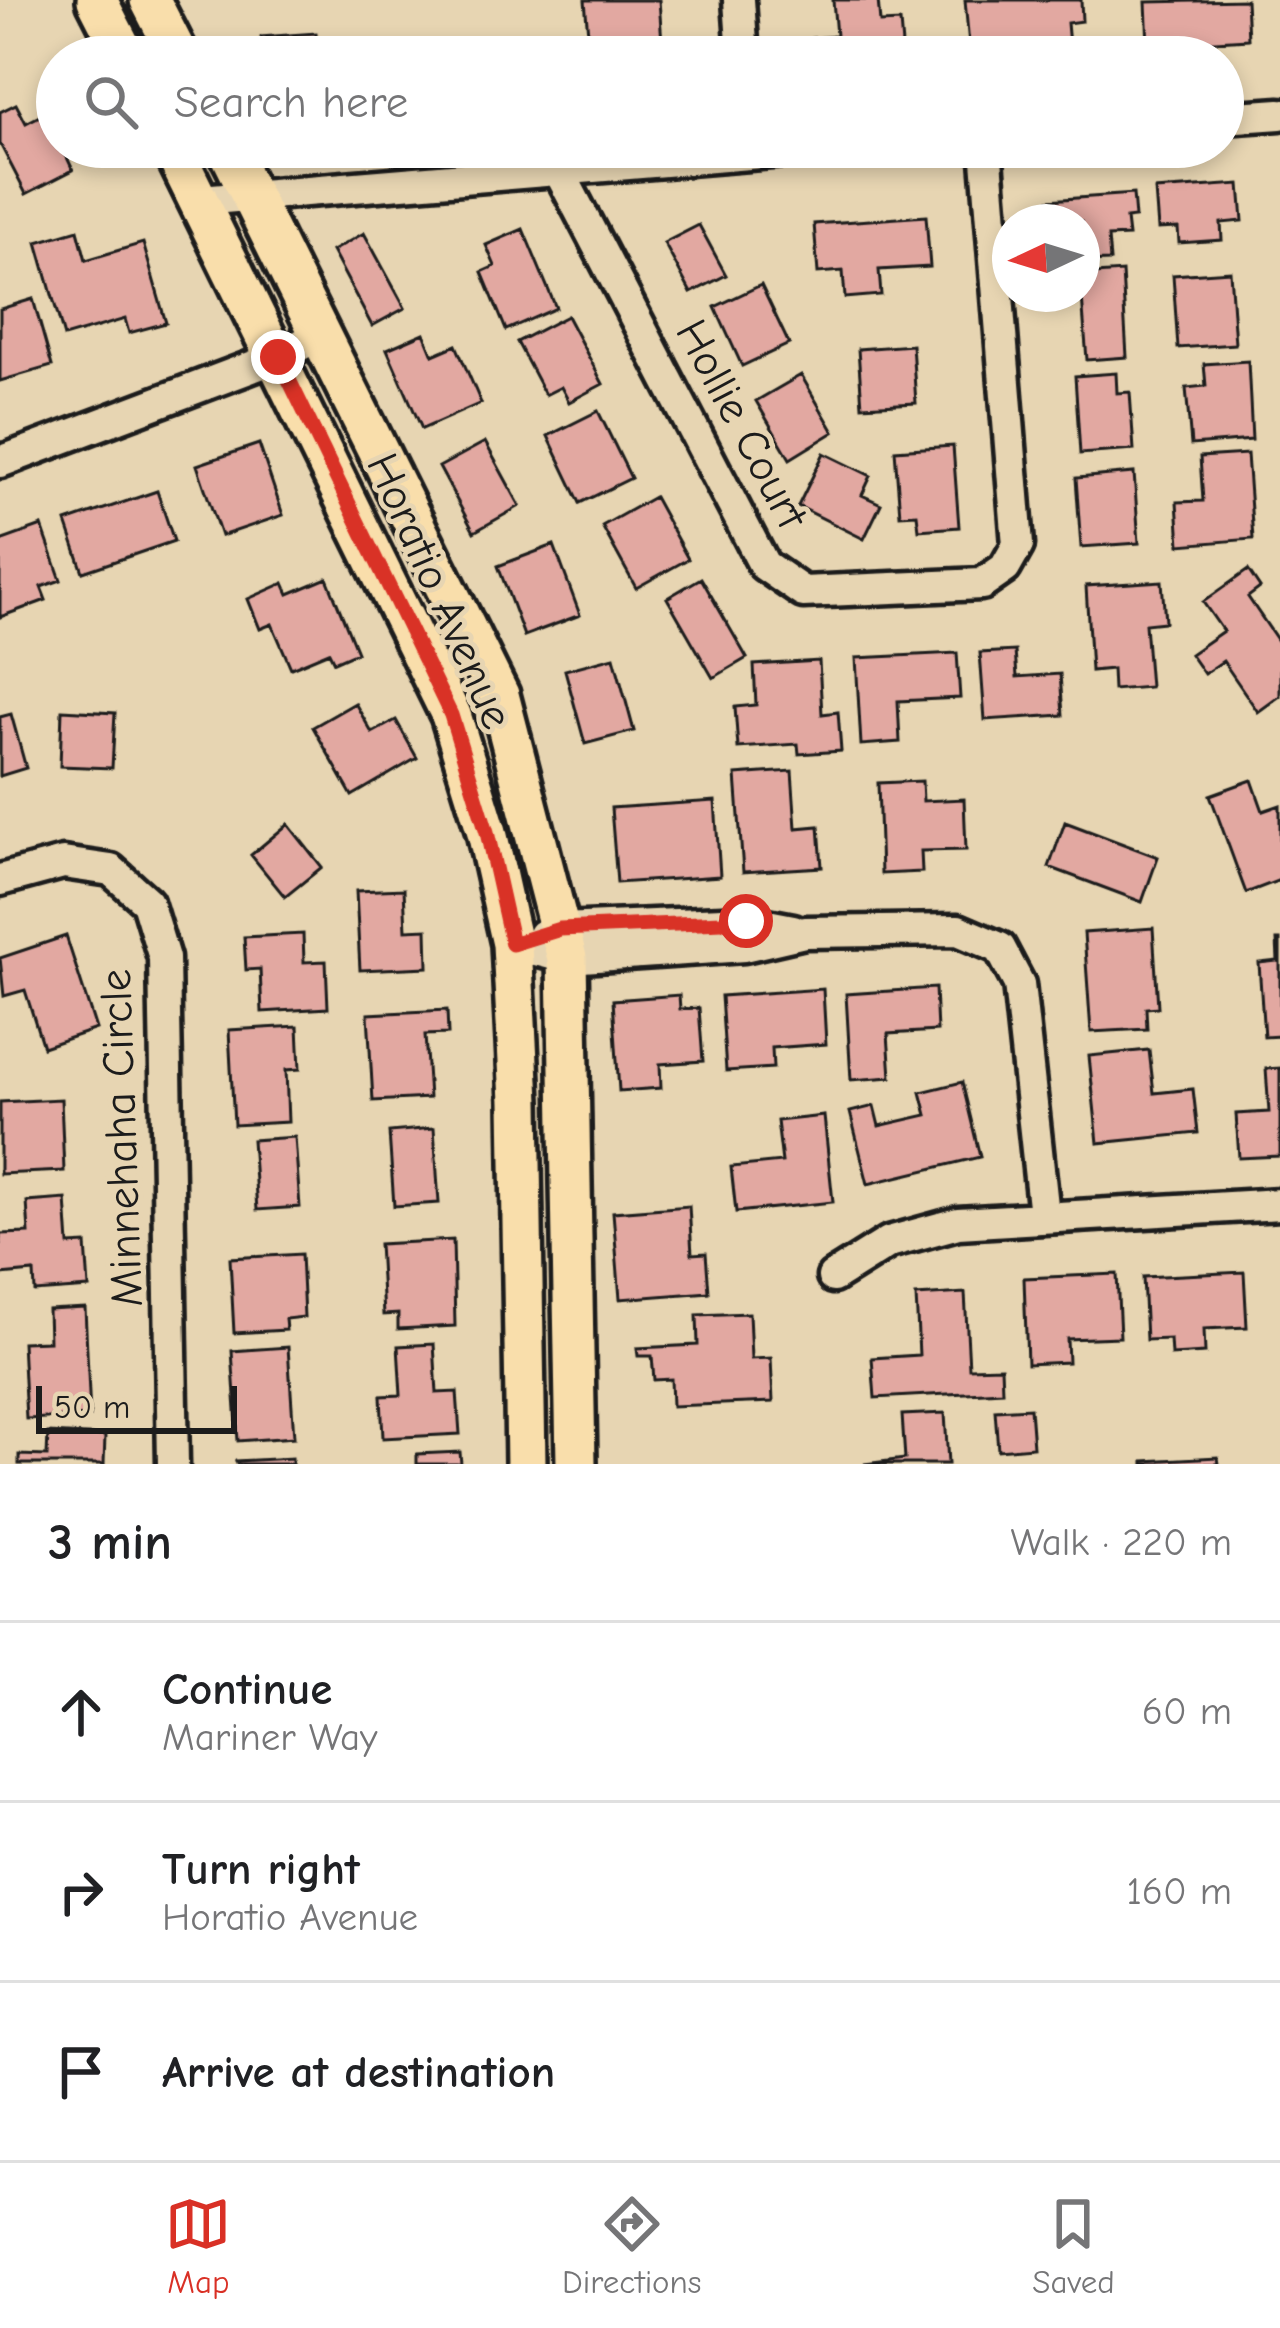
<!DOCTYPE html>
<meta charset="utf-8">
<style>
:root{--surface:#fff;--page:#f6f6f6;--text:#202124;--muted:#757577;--line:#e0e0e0;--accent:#d93025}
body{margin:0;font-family:"Comic Neue",sans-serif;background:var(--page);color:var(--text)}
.compass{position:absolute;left:992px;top:204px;width:108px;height:108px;border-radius:50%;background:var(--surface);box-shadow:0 6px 18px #0003;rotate:266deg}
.scale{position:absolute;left:36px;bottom:30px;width:201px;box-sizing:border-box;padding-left:12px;border:6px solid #1c1c1c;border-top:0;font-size:33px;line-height:42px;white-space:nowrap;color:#1c1c1c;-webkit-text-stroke:9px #e7d5b2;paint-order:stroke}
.stop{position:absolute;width:36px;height:36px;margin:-27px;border:9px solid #d93025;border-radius:50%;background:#fff}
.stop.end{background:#d93025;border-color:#fff;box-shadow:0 3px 12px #0008}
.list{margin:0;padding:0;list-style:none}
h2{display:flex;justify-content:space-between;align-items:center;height:156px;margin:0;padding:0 48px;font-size:51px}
h2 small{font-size:39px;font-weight:400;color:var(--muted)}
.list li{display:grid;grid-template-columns:78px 1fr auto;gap:36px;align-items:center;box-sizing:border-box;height:180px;padding:0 48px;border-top:3px solid var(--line)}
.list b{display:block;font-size:45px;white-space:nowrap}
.list p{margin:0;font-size:39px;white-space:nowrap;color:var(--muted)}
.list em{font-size:39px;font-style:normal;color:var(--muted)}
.icon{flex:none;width:66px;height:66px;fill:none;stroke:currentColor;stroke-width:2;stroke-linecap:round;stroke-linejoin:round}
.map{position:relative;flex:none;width:1280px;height:1464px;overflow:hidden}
.search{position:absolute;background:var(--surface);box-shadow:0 6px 18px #0003;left:36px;right:36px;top:36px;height:132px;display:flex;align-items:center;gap:30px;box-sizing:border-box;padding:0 42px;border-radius:66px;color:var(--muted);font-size:45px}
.sheet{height:696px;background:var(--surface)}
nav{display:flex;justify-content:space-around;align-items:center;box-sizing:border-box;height:168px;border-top:3px solid var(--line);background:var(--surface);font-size:33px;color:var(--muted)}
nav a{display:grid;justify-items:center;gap:6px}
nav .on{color:var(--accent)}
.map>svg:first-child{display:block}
</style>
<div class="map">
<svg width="1280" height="1464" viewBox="0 0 1280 1464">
<rect width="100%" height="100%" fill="#e7d5b2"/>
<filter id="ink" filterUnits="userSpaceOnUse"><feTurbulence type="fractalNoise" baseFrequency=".00833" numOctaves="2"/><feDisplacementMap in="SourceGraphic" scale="24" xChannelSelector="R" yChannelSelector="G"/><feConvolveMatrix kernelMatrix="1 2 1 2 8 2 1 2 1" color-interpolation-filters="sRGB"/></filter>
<g filter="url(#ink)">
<path fill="#e2a8a1" stroke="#1c1c1c" stroke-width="3" d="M 585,0 L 659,0 L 663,57 L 590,57 Z
M 833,0 L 878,0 L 880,23 L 900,22 L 903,57 L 813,57 L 812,38 L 836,36 Z
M 965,0 L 1081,0 L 1082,21 L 1067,23 L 1070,57 L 970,57 Z
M 1246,0 L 1248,39 L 1148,45 L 1146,2 Z
M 316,33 L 317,52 L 365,49 L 365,57 L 263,57 L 261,37 Z
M 494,39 L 495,57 L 394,57 L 393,46 Z
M 16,104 L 26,123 L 57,107 L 57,147 L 70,147 L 64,151 L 73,170 L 26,194 L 0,144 L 0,112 Z
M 1240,184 L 1243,221 L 1221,223 L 1222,240 L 1179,243 L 1178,228 L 1158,229 L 1155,190 Z
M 1133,194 L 1135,218 L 1126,219 L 1128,236 L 1108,237 L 1110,261 L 1082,262 L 1082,222 L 1051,222 L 1049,200 Z
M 926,216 L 930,267 L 879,270 L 881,295 L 845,298 L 843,271 L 818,273 L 814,224 Z
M 699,225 L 726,275 L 691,293 L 664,243 Z
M 523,229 L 556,308 L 506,330 L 482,272 L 495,266 L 486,245 Z
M 78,230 L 86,260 L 143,243 L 166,323 L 129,333 L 125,319 L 64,337 L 37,242 Z
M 364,233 L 405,308 L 372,326 L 332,251 Z
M 1230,271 L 1235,344 L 1178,348 L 1173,275 Z
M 1122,272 L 1127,357 L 1087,360 L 1082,297 L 1059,299 L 1059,294 L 1082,294 L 1082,275 Z
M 761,285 L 789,344 L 742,366 L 715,307 Z
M 33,299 L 52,366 L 0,381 L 0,309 Z
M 567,316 L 603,384 L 569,402 L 561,387 L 545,395 L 517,342 Z
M 424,333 L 433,355 L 456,345 L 481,403 L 422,429 L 387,349 Z
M 912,345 L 916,403 L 862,406 L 858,349 Z
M 1248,361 L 1252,440 L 1191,445 L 1186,388 L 1206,386 L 1204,364 Z
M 1116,373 L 1117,393 L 1130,392 L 1134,450 L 1080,454 L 1075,376 Z
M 801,375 L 834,432 L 790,459 L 756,401 Z
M 598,411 L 631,478 L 580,503 L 548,436 Z
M 485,442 L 520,506 L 474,532 L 439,467 Z
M 259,444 L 283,515 L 221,536 L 197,465 Z
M 953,446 L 959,527 L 919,530 L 917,514 L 900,515 L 895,450 Z
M 824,453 L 871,476 L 862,495 L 881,504 L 864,539 L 798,506 Z
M 1247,454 L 1253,539 L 1180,545 L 1177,502 L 1203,501 L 1200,457 Z
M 1134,473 L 1139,543 L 1081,547 L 1076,478 Z
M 157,491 L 174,541 L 83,572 L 66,522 Z
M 654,497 L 688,559 L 636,588 L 602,526 Z
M 42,526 L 61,580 L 41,587 L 46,600 L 0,617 L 0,541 Z
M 554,545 L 580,615 L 524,636 L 498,566 Z
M 1248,570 L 1260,588 L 1248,597 L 1280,644 L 1280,696 L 1258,712 L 1223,661 L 1204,674 L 1190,654 L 1223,631 L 1203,602 Z
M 327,578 L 357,652 L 334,662 L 329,652 L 291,668 L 272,624 L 260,629 L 248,599 L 284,583 L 289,594 Z
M 701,578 L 747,658 L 713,678 L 667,598 Z
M 1162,581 L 1165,622 L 1145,624 L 1150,687 L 1113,690 L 1112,669 L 1091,671 L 1086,586 Z
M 1015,651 L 1017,677 L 1060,674 L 1063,715 L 985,720 L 980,653 Z
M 957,653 L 960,698 L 898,701 L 900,742 L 861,745 L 856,658 Z
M 614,657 L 634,731 L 585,744 L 565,670 Z
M 819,661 L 822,714 L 838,712 L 841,751 L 799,754 L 798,744 L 738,748 L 735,707 L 756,705 L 754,665 Z
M 355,703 L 372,733 L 396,720 L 417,758 L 352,796 L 313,727 Z
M 62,710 L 115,713 L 112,768 L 60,766 Z
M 11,714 L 26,768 L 0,776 L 0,717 Z
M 792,771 L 796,828 L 819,826 L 822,867 L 743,872 L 736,775 Z
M 1252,780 L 1263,811 L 1280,805 L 1280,880 L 1246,893 L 1210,795 Z
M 922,781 L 923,801 L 964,799 L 966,850 L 921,851 L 922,872 L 881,874 L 878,783 Z
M 715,801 L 720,876 L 617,883 L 611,808 Z
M 1065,822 L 1158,857 L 1142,902 L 1049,867 Z
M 288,824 L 322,867 L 285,897 L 251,855 Z
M 404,889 L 406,930 L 427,929 L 428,967 L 360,970 L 356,891 Z
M 1153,928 L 1158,1007 L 1146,1008 L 1147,1029 L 1091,1032 L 1084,933 Z
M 303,934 L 304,962 L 326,961 L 328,1008 L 262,1012 L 260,969 L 246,970 L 244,937 Z
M 66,936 L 96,1029 L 43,1047 L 25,990 L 4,996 L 0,958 Z
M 1277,940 L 1280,940 L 1280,1036 L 1264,1037 L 1259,963 L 1278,961 Z
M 935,988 L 937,1031 L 888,1034 L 891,1077 L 851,1080 L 846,994 Z
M 823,989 L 826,1044 L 772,1048 L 773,1068 L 726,1071 L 721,996 Z
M 679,995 L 680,1009 L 699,1008 L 703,1061 L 660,1064 L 661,1088 L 619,1091 L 613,1000 Z
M 447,1010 L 448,1034 L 425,1035 L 429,1098 L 373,1101 L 368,1014 Z
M 298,1026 L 300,1069 L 286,1070 L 288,1122 L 234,1125 L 229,1030 Z
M 1149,1050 L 1154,1093 L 1193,1089 L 1198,1133 L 1098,1143 L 1089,1056 Z
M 1280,1068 L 1280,1156 L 1239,1158 L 1236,1114 L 1269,1112 L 1266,1069 Z
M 962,1082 L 980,1157 L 868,1184 L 850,1112 L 874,1106 L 879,1126 L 927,1115 L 921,1092 Z
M 61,1099 L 64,1171 L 0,1174 L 0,1102 Z
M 824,1116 L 833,1202 L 736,1212 L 731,1167 L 782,1162 L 777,1121 Z
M 434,1128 L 439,1203 L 394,1206 L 389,1132 Z
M 295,1137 L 300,1207 L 257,1210 L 252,1140 Z
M 66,1199 L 69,1245 L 86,1244 L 89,1288 L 35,1292 L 34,1272 L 0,1275 L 0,1234 L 29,1233 L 27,1202 Z
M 689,1206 L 692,1254 L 706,1253 L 709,1292 L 620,1299 L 613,1212 Z
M 453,1240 L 455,1326 L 398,1329 L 398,1314 L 383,1315 L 379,1244 Z
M 301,1254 L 304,1317 L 285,1319 L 286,1330 L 234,1333 L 230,1258 Z
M 1244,1272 L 1247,1327 L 1204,1329 L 1205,1353 L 1171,1355 L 1170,1339 L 1146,1340 L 1143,1277 Z
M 1117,1274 L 1120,1337 L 1067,1339 L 1068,1362 L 1027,1364 L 1024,1278 Z
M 965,1293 L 969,1368 L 1001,1367 L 1002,1391 L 875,1398 L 872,1358 L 919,1355 L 916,1296 Z
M 85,1308 L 90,1416 L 26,1419 L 22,1342 L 49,1341 L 48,1310 Z
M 749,1313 L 751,1359 L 771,1358 L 773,1402 L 672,1406 L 671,1379 L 654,1380 L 652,1356 L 638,1356 L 637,1348 L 698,1345 L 697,1315 Z
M 434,1344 L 437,1393 L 457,1392 L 460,1434 L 383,1438 L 381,1396 L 401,1395 L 398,1346 Z
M 288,1347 L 294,1437 L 238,1441 L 232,1351 Z
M 1030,1408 L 1033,1447 L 998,1450 L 995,1410 Z
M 945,1413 L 948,1464 L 864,1464 L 905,1459 L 902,1415 Z
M 48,1433 L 105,1436 L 104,1464 L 19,1464 L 19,1455 L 47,1456 Z
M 460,1452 L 461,1464 L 417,1464 L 417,1454 Z
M 1218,1457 L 1219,1464 L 1144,1464 L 1144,1461 Z
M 292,1458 L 292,1464 L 237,1464 L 236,1461 Z"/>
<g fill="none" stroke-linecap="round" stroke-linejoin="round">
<defs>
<path id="minor" d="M 739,0 L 743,57
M 1223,118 L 1280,114
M 558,169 L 764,565 L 803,592 L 982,584 L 1005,568 L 1018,545 L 986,147
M 200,200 L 833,147
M 0,462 L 278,357 L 321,334
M 0,880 L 63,863 L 111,870 L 147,902 L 164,958 L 173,1464
M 543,935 L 561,929 L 746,921 L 793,930
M 512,944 L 567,958 L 744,946 L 805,932 L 958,930 L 1000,948 L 1019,984 L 1044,1215
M 833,1277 L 889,1242 L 958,1223 L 1280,1204"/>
<path id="major" d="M 97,0 L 126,57
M 150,0 L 179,57
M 172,147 L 451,715 L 487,832 L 512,944 L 520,1101 L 526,1464
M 227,147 L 499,695 L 567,958 L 576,1464"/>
</defs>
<use href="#minor" stroke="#1c1c1c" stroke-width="39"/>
<use href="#major" stroke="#1c1c1c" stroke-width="48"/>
<use href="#minor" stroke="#e7d5b2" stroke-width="30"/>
<use href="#major" stroke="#f9deab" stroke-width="39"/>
</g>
</g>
<g fill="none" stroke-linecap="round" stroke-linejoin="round" filter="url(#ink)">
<path stroke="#d93025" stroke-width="15" d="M 278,357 L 451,715 L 487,832 L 512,944 L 560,929 L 746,921"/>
</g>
<g text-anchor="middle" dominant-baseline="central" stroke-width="10" stroke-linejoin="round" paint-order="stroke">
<g font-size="45" fill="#1c1c1c" stroke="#e7d5b2">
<text transform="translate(742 424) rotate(62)">Hollie Court</text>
<text transform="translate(440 591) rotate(66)">Horatio Avenue</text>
<text transform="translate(121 1138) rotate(-92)">Minnehaha Circle</text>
</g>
</g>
</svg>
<svg class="compass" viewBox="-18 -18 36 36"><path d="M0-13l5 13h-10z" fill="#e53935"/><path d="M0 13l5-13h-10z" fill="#757577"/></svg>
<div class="scale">50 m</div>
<div class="stop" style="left:746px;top:921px"></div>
<div class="stop end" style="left:278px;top:357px"></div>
<div class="search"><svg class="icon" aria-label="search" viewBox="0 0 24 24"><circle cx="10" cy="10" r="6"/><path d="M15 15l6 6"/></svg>Search here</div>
</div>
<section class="sheet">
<h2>3 min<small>Walk · 220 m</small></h2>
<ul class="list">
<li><svg class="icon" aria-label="ahead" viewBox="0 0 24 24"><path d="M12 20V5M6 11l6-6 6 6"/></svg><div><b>Continue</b><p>Mariner Way</p></div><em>60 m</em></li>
<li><svg class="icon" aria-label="right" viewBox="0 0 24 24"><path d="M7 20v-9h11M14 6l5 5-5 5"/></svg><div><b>Turn right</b><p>Horatio Avenue</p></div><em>160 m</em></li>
<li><svg class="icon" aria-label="arrive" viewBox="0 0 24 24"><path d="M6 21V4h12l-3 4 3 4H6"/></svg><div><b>Arrive at destination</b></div></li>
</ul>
</section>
<nav>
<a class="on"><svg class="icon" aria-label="map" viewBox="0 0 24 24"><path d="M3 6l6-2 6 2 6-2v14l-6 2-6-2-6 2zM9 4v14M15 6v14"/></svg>Map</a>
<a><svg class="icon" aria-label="directions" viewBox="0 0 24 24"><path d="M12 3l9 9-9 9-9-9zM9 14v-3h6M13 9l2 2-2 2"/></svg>Directions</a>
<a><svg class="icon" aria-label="saved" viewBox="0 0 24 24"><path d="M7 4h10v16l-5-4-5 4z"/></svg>Saved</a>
</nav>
